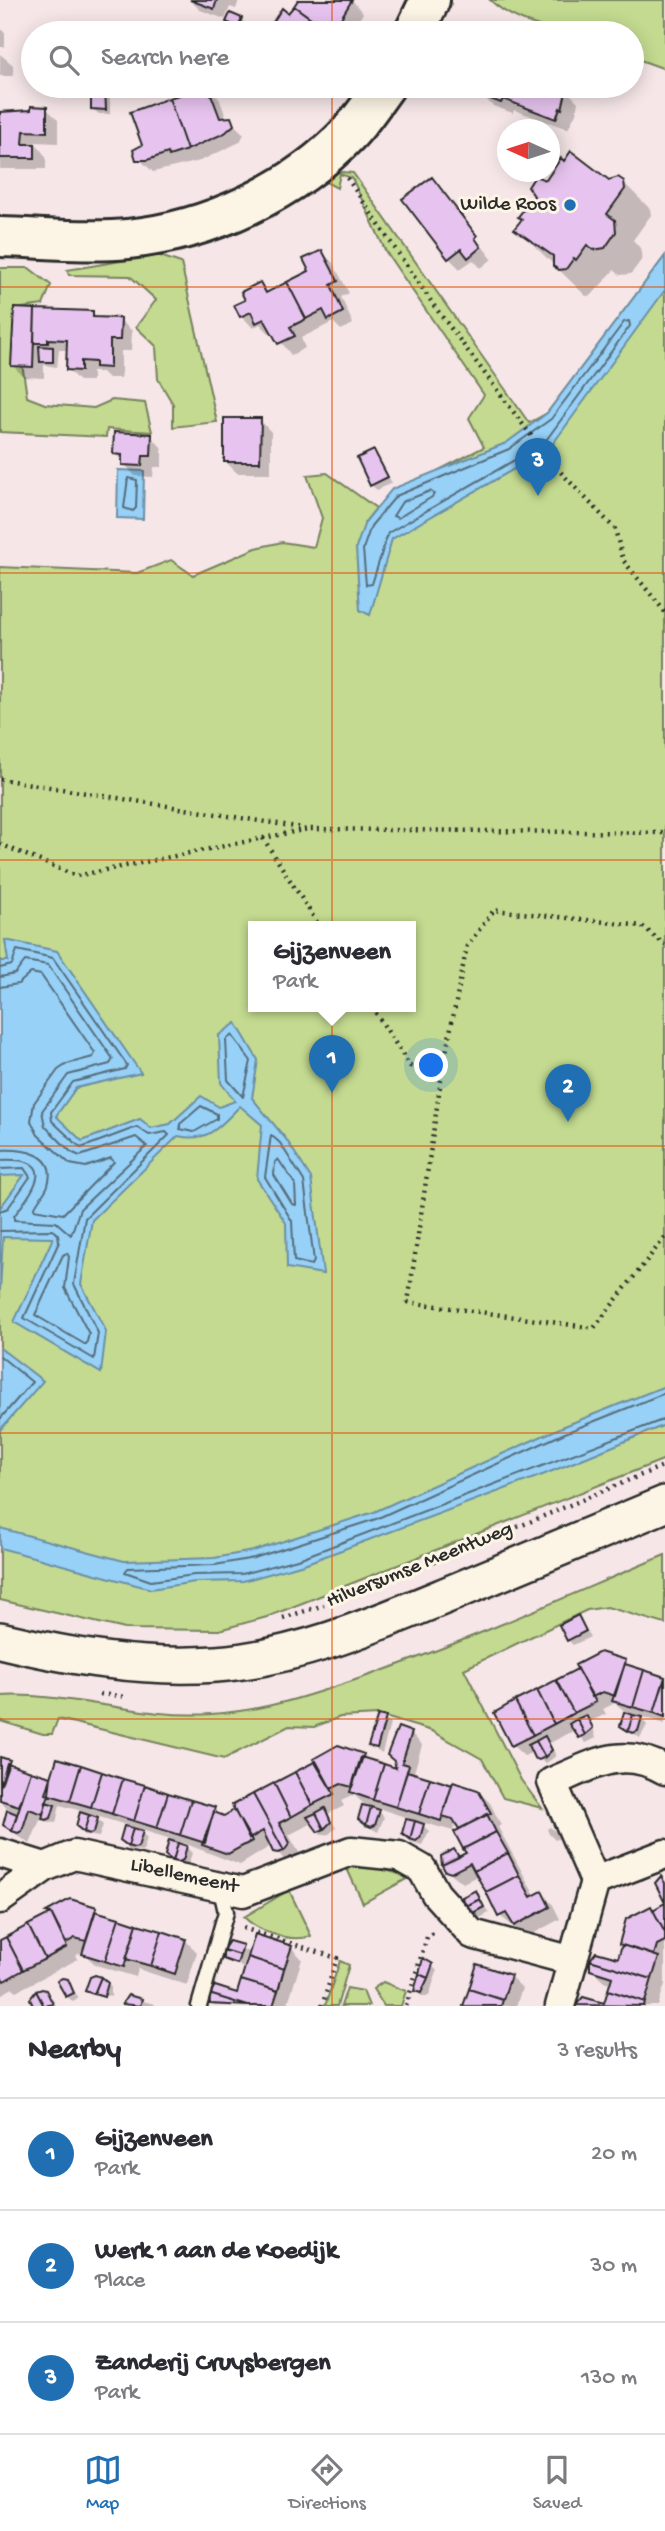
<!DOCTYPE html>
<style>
:root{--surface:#fff;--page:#f2f2f3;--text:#2b2b33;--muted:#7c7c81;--line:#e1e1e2;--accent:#1f6fb2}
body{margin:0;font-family:"Gochi Hand",sans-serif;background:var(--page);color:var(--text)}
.compass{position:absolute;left:497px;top:119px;width:63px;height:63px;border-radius:50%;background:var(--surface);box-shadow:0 4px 18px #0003;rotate:273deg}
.you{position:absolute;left:432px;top:1066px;width:24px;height:24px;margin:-18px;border:5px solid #fff;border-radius:50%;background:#1a73e8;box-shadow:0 0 0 10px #1a73e833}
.badge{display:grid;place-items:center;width:46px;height:46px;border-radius:50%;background:var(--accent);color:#fff;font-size:23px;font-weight:700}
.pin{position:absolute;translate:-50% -58px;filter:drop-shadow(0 2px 4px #0008)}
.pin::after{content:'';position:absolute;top:37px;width:24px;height:21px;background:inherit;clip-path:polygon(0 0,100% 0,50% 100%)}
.popup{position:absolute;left:248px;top:921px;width:168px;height:91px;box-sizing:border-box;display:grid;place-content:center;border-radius:0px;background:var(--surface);filter:drop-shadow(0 2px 5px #0005);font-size:23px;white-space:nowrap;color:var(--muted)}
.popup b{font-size:26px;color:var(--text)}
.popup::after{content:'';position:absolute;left:50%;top:100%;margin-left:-14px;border:14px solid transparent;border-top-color:var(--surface)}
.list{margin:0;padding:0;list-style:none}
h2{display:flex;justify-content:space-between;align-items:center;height:91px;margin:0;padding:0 28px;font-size:30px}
h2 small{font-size:23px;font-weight:400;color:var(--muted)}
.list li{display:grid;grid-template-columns:46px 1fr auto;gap:21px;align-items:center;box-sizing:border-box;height:112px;padding:0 28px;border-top:2px solid var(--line)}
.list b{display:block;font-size:26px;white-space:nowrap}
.list p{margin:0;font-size:23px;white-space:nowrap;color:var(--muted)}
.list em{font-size:23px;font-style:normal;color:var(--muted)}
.icon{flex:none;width:38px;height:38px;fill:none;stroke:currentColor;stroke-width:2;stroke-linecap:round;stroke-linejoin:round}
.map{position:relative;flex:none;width:665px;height:2006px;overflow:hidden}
.search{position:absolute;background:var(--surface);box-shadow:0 4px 18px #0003;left:21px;right:21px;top:21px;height:77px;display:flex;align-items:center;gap:18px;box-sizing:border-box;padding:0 24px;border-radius:38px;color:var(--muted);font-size:26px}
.sheet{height:427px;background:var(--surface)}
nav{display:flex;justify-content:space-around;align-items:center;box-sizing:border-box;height:98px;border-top:2px solid var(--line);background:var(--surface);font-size:19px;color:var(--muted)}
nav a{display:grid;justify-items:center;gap:4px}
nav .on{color:var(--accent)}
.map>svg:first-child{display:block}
</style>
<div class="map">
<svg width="665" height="2006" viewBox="0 0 665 2006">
<rect width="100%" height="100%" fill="#f6e6e8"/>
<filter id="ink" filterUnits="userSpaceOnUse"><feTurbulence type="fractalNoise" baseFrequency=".0143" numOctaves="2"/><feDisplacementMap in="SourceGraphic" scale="14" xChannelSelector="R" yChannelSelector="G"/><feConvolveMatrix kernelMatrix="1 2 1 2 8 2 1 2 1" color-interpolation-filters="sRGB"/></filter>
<g filter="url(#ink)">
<path fill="#c3da90" stroke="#77825e" stroke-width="2" fill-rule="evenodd" d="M 490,0 L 665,0 L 665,69 L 632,57 L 632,33 C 584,33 527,35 490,0 Z
M 330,171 L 353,173 L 529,423 L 547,413 L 665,256 L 665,1459 L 267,1617 L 219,1630 L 125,1629 L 0,1600 L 0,567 L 137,573 L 171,560 L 193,575 L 256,548 L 282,542 L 314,547 L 322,518 L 307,475 L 327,473 L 376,508 L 365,522 L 383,520 L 437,471 L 484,447 L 469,418 L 484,395 L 386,252 L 352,178 L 340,174 L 337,188 L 324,181 ZM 253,927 L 411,927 L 411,1007 L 253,1007 Z
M 157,255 L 181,263 L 217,422 L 173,427 L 173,404 L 158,379 L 156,346 L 136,327 L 156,300 L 130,276 L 69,275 L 67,270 Z
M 0,268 L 29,268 L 51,285 L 43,305 L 14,309 L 27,397 L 45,404 L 94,408 L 112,400 L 145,403 L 152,432 L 107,429 L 106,437 L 0,432 Z
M 665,1555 L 665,1624 L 607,1607 L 587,1610 L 464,1669 L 521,1780 L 542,1808 L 503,1798 L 482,1759 L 432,1731 L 378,1715 L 340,1717 L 314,1727 L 289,1726 L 224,1759 L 58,1719 L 52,1734 L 43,1734 L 0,1721 L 0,1696 C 71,1692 139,1719 211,1714 C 267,1711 317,1693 370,1675 C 470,1640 567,1596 665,1555 Z
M 342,1858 L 410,1877 L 363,1903 Z
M 289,1890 L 311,1936 C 290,1943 259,1932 244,1917 Z
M 340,1961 L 349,1965 L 337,2006 L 325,2006 Z
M 383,1982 L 406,1991 L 401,2006 L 384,2006 L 373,1989 Z
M 347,1988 L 363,1991 L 369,2006 L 341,2006 Z"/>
<path fill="#97d1f7" stroke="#6c8fa5" stroke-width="2" d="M 665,256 L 665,290 L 549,449 L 392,539 L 370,615 L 360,610 L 356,548 L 365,522 L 392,489 L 506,443 L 547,413 Z
M 118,470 L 144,471 L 143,519 L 117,518 Z
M 5,940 L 57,951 L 141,1073 L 76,1088 L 56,1116 L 82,1141 L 140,1119 L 151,1128 L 170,1124 L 201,1096 L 219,1107 L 235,1101 L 221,1083 L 219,1035 L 236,1023 L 258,1060 L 252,1098 L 286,1139 L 311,1178 L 323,1274 L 287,1268 L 286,1223 L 257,1179 L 262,1125 L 240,1106 C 220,1126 209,1143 178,1136 L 92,1220 L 81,1284 L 106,1331 L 101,1373 L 14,1322 L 53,1238 L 3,1237 L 0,1291 L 0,1208 L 24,1175 L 0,1176 L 0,961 L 8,961 Z
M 0,1348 L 43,1381 L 0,1430 Z
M 665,1386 L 665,1425 L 545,1474 L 304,1564 L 243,1581 L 195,1582 L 151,1589 L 0,1548 L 0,1528 L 124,1561 L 214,1558 L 253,1551 L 374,1512 L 562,1427 Z"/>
<path fill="#0003" d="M 190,0 L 239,0 L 236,9 L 230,7 L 225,19 L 200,10 Z
M 299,0 L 352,0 L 363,13 L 351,33 L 279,33 L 272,26 L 289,16 Z
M 241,19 L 247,25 L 244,31 L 237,28 L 242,33 L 225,33 L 228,27 L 238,31 L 228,21 Z
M 0,28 L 5,33 L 5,47 L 0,47 Z
M 179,29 L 191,33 L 177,33 Z
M 0,54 L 13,65 L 14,76 L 0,76 Z
M 77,86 L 110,86 L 110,114 L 99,114 L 93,109 L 93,91 L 82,91 Z
M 207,86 L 219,98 L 226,117 L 244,134 L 240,142 L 200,161 L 153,172 L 135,155 Z
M 271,86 L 284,86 L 276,92 Z
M 485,86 L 555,86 L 566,90 L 578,102 L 576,113 L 568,129 L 514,110 L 513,113 L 493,106 L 482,95 Z
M 46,108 L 58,120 L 58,143 L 35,142 L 46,157 L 46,169 L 0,169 L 0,113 Z
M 432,180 L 492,259 L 481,268 L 473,260 L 460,269 L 449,258 Z
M 547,182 L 623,182 L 650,209 L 651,215 L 633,240 L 640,248 L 642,259 L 631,274 L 620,275 L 614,270 L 592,295 L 586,296 L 517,229 Z
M 322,252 L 333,263 L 349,293 L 341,297 L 353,324 L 341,330 L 333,322 L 301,338 L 305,348 L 291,355 L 273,331 L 269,333 L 260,324 L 253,328 L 242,316 L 247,301 L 260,284 L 269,293 L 311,272 Z
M 15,310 L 92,312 L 99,319 L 120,320 L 132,331 L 131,351 L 121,351 L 121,378 L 108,378 L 102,372 L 92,372 L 92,381 L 79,381 L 68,370 L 69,350 L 59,350 L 57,367 L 44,365 L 44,378 L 24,377 L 12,365 Z
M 260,420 L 271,432 L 271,473 L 237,473 L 225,461 Z
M 151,436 L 162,448 L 162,467 L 154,467 L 153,477 L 135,476 L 115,453 Z
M 374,452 L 392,483 L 377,490 L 371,485 Z
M 578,1617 L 590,1637 L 573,1645 L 568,1640 Z
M 625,1662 L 631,1668 L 665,1678 L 665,1724 L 638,1715 L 647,1725 L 640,1738 L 622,1725 L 626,1712 L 615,1703 L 603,1709 L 606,1714 L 591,1721 L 596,1738 L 586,1743 L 575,1730 L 550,1743 L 556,1756 L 545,1764 L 533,1752 L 524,1756 L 512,1745 L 496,1713 L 579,1669 Z
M 385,1719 L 390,1724 L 382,1753 L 370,1745 Z
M 411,1733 L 422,1745 L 414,1772 L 478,1791 L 490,1803 L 501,1825 L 498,1827 L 535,1896 L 542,1893 L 553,1905 L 560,1919 L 527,1937 L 500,1916 L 479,1875 L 463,1883 L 447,1870 L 454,1851 L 459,1857 L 468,1854 L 460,1827 L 454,1826 L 453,1831 L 418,1821 L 429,1831 L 422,1845 L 411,1842 L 404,1833 L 408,1818 L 375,1807 L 384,1817 L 378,1832 L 362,1823 L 360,1819 L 364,1804 L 354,1795 L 341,1801 L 344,1806 L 328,1814 L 336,1828 L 329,1834 L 321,1835 L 312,1823 L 289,1835 L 301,1856 L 287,1863 L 272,1845 L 240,1865 L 181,1842 L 192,1853 L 188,1865 L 174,1863 L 166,1855 L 171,1839 L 138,1829 L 147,1838 L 143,1851 L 129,1850 L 124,1844 L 126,1825 L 93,1815 L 103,1825 L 99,1837 L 85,1835 L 79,1830 L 82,1811 L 60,1805 L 56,1823 L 40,1820 L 30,1844 L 10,1830 L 14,1815 L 0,1801 L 0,1759 L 15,1768 L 53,1779 L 214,1809 L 224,1818 L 338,1747 L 398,1770 Z
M 550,1827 L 556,1832 L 559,1838 L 555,1840 L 549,1834 L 547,1829 Z
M 475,1892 L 489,1913 L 478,1919 L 468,1911 Z
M 71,1901 L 97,1909 L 102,1915 L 185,1940 L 197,1952 L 187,1985 L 138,1969 L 136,1977 L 96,1965 L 82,1952 L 76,1955 L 78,1959 L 17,1991 L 13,1988 L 2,1994 L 0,1999 L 0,1941 Z
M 665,1905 L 665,1984 L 658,2006 L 578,2006 L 583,1999 L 605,2005 L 612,1984 L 604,1981 L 592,1970 L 594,1955 L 619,1960 L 628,1921 Z
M 230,1943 L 248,1952 L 243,1968 L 223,1955 Z
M 291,1947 L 302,1959 L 287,2006 L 214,2006 L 211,2003 L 212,1989 L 238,1995 Z
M 432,1965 L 437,1971 L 429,1996 L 421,1996 L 416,1991 Z
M 510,1976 L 522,1988 L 516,2006 L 465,2006 Z
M 95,1977 L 111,1986 L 111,1997 L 92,1991 L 92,1995 L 87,1991 Z
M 67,1981 L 79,1998 L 73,2002 L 67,1996 Z
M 42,1990 L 52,1998 L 56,2006 L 35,2006 L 33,1995 Z
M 129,1997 L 154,2004 L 156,2006 L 127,2006 L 124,2003 Z"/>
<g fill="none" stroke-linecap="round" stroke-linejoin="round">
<path stroke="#566d7d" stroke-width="2" d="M 624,322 L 629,321 L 630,326 L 544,443 L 388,533 L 372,584 L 366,585 L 363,549 L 371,526 L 396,496 L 509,449 L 551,419 Z
M 128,478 L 137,480 L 136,508 L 133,511 L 124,508 Z
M 430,491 L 434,494 L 432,497 L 398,518 L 393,516 L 402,502 Z
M 0,968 L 12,965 L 17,950 L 53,958 L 127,1065 L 125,1069 L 73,1082 L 51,1112 L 52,1121 L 81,1148 L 137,1127 L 149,1135 L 166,1132 L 169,1135 L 85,1218 L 74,1284 L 98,1333 L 94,1359 L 24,1318 L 59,1242 L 58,1234 L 52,1230 L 0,1231
M 0,977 L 15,974 L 25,961 L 48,965 L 113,1059 L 110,1064 L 68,1075 L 42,1111 L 45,1126 L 71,1152 L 80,1156 L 136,1137 L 147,1146 L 80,1209 L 71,1235 L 56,1222 L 14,1220 L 14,1216 C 38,1185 57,1157 0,1160
M 0,987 L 18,984 L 31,973 L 41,975 L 95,1053 L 93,1057 L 67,1064 L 58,1070 L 34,1103 L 31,1121 L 38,1135 L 70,1164 L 86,1167 L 111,1158 L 114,1162 L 63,1214 L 34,1209 C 37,1200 45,1194 48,1185 C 58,1152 22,1149 0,1150
M 232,1035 L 251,1061 L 243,1097 L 228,1080 L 226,1040 Z
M 201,1106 L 217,1114 L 217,1119 L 194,1132 L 180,1129 L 180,1124 Z
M 271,1135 L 280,1143 L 304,1181 L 314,1261 L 312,1265 L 294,1261 L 292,1221 L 265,1177 Z
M 278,1159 L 295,1184 L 296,1205 L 292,1204 L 274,1175 L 275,1162 Z
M 0,1169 L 24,1168 L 30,1177 L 8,1208 L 0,1211
M 67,1253 L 69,1257 L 65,1288 L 89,1334 L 86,1345 L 35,1315 L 63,1255 Z
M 0,1356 L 32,1382 L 0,1419
M 665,1393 L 565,1433 L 376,1519 L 254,1558 L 215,1565 L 128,1568 L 125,1572 L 151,1581 L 194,1575 L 242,1574 L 301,1558 L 665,1419"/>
</g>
<path fill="#e7c4ef" stroke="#2b2b2b" stroke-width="2" d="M 190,0 L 217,0 L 214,9 Z
M 298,0 L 352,0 L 332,33 L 294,6 Z
M 294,6 L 331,33 L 279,33 L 270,27 L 282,8 L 288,13 Z
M 230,13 L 242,18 L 238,27 L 226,22 Z
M 227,25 L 242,31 L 241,33 L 223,33 Z
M 91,86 L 105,86 L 106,110 L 91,109 Z
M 208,86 L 220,118 L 231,117 L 234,125 L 225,133 L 187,150 L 169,98 Z
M 483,86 L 560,86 L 567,88 L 562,109 L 560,108 L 556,119 L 503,99 L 501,103 L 480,95 Z
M 169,98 L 187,150 L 169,156 L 168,153 L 147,160 L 136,160 L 133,150 L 142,145 L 130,112 Z
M 31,106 L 47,107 L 47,132 L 24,131 L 23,144 L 35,144 L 35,158 L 0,158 L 0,112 L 31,110 Z
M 571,151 L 609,180 L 618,177 L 624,181 L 625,189 L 607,214 L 615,220 L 616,232 L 605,248 L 593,250 L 587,245 L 576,260 L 574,258 L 566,269 L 559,270 L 553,266 L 553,256 L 514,229 L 522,219 L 518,217 L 534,196 L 528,187 L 535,176 L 546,180 L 561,158 L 564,161 Z
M 432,177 L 477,236 L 475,238 L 481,247 L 468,258 L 461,249 L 448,259 L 402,199 Z
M 322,250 L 338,281 L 331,285 L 343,312 L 328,320 L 323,310 L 306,319 L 287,282 L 309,271 L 303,259 Z
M 260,282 L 266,293 L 287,282 L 306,319 L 290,327 L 295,336 L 278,344 L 264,319 L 256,323 L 251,312 L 240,317 L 234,305 L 245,300 L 241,292 Z
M 14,308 L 35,309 L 33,367 L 11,366 Z
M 35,309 L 93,311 L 93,317 L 121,318 L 120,340 L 110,340 L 110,368 L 95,367 L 95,362 L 81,361 L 81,371 L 66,370 L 67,340 L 48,339 L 48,343 L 34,343 Z
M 39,346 L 53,347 L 53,362 L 40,362 Z
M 224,418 L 261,418 L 260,462 L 224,462 Z
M 114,432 L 152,434 L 151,456 L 143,456 L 142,466 L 122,465 L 122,455 L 113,454 Z
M 374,450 L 388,477 L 370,486 L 357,458 Z
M 578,1615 L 586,1631 L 567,1641 L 559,1625 Z
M 600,1652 L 626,1660 L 615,1696 L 603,1692 L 592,1697 L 575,1665 Z
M 625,1664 L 644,1670 L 633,1707 L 612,1701 Z
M 577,1669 L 596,1702 L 574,1713 L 556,1680 Z
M 644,1670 L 665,1677 L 654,1713 L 633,1707 Z
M 665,1677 L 665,1717 L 654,1713 Z
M 556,1680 L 574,1713 L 554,1724 L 537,1690 Z
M 537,1690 L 554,1724 L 533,1735 L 515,1701 Z
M 515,1701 L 533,1735 L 511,1746 L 494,1713 Z
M 624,1712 L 633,1715 L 628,1731 L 620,1726 Z
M 378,1715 L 386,1717 L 377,1748 L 368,1746 Z
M 586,1715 L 593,1728 L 585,1735 L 577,1719 Z
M 633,1715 L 642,1717 L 638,1731 L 633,1733 L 628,1731 Z
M 577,1719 L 585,1735 L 579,1738 L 569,1724 Z
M 398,1727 L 412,1732 L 402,1763 L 409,1765 L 396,1807 L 373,1800 L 384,1764 L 396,1768 L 394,1761 L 387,1755 Z
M 545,1736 L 552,1750 L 545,1757 L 536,1741 Z
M 536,1741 L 545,1757 L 539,1760 L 534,1758 L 528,1745 Z
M 338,1745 L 364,1754 L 352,1787 L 341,1784 L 331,1789 L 313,1759 Z
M 0,1757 L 10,1760 L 0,1787 Z
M 361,1757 L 384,1764 L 373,1800 L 350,1792 Z
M 57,1758 L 81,1765 L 70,1801 L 46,1794 Z
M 316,1761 L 334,1794 L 312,1805 L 295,1772 Z
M 7,1763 L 31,1771 L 19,1806 L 0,1800 L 0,1787 Z
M 81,1765 L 102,1772 L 91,1807 L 70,1801 Z
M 31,1771 L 51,1777 L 49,1794 L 43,1814 L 29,1809 L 22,1831 L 18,1833 L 12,1831 Z
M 407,1771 L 430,1778 L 419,1814 L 396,1807 Z
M 102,1772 L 123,1779 L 112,1814 L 91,1807 Z
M 295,1772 L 312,1805 L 291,1817 L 274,1783 Z
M 430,1778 L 452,1785 L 441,1821 L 419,1814 Z
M 123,1779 L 145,1785 L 134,1821 L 112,1814 Z
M 453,1782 L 478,1790 L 491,1813 L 459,1829 L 453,1819 L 442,1816 Z
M 274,1783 L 291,1817 L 279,1823 L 290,1843 L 284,1851 L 253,1794 Z
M 145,1785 L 168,1793 L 157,1828 L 134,1821 Z
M 168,1793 L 191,1800 L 180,1835 L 157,1828 Z
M 253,1794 L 284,1851 L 278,1853 L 273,1852 L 263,1831 L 249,1839 L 232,1805 Z
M 191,1800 L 215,1807 L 205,1843 L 180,1835 Z
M 46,1802 L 55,1805 L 51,1818 L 47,1820 L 42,1819 Z
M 362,1805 L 371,1807 L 366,1825 L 358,1819 Z
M 371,1807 L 380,1810 L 375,1825 L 371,1827 L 366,1825 Z
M 325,1808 L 331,1822 L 324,1829 L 316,1813 Z
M 7,1810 L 17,1814 L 12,1831 L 3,1825 Z
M 234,1810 L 252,1841 L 228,1854 L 202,1845 L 214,1812 L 224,1816 Z
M 80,1812 L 89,1815 L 84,1832 L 76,1826 Z
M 316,1813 L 324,1829 L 318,1832 L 307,1817 Z
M 487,1814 L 496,1832 L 463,1849 L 454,1832 Z
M 89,1815 L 98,1818 L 94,1832 L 90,1834 L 84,1832 Z
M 406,1819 L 415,1821 L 410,1839 L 402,1833 Z
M 415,1821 L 424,1824 L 420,1838 L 416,1841 L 410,1839 Z
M 124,1826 L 133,1828 L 128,1846 L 120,1840 Z
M 133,1828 L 143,1831 L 138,1847 L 134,1848 L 128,1846 Z
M 496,1832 L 508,1853 L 474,1871 L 470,1863 L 451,1873 L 445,1871 L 442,1865 L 466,1853 L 463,1849 Z
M 169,1840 L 178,1843 L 173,1861 L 165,1855 Z
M 178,1843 L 187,1846 L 183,1860 L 179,1862 L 173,1861 Z
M 454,1849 L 459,1857 L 442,1865 L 441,1856 Z
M 508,1853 L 519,1875 L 486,1892 L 474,1871 Z
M 519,1875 L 531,1897 L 542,1891 L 550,1907 L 514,1926 L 506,1913 L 498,1917 L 486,1892 Z
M 661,1876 L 665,1883 L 665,1903 L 655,1883 Z
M 476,1890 L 480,1899 L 464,1907 L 462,1897 Z
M 70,1899 L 97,1907 L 86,1941 L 75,1938 L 66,1943 L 51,1913 L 46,1912 Z
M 480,1899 L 484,1907 L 471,1914 L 464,1907 Z
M 665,1903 L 665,1933 L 653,1910 Z
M 651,1906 L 665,1933 L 665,1941 L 657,1945 L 654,1955 L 619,1944 L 626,1919 Z
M 95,1911 L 119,1918 L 105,1961 L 82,1954 Z
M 51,1913 L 67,1947 L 45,1959 L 28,1925 Z
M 119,1918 L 137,1924 L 124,1967 L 105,1961 Z
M 137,1924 L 162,1931 L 151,1966 L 126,1959 Z
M 28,1925 L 45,1959 L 23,1970 L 6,1937 Z
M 162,1931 L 186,1939 L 175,1974 L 151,1966 Z
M 255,1934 L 292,1946 L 284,1969 L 248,1957 Z
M 6,1937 L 23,1970 L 4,1981 L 0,1975 L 0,1940 Z
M 229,1941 L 243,1945 L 240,1955 L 223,1950 Z
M 622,1945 L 659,1957 L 652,1979 L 590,1960 L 596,1952 L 618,1958 Z
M 223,1950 L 240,1955 L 237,1964 L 223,1959 Z
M 248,1957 L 284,1969 L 278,1991 L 241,1980 Z
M 423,1958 L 433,1964 L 428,1978 L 419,1974 Z
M 590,1960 L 652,1979 L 645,2002 L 608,1990 L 612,1977 L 590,1970 Z
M 477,1964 L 511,1975 L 503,2000 L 469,1989 Z
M 419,1974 L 428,1978 L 421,1993 L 414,1991 Z
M 95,1975 L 101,1977 L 94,1994 L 85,1991 L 90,1977 Z
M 101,1977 L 108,1983 L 104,1997 L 94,1994 Z
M 62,1978 L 68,1979 L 74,1993 L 66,1997 L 57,1981 Z
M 241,1980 L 278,1991 L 273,2006 L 248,2006 L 209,1994 L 215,1986 L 237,1993 Z
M 42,1989 L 46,1990 L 53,2004 L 44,2006 L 36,1991 Z
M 469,1989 L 503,2000 L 501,2006 L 463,2006 Z
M 608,1990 L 645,2002 L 644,2006 L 576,2005 L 583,1997 L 604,2003 Z
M 36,1991 L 44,2006 L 33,2006 L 30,1999 Z
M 209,1994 L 248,2006 L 210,2004 Z
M 128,1995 L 142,1999 L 140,2006 L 122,2004 Z"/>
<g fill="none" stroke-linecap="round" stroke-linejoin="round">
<defs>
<path id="service" d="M 199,2006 L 226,1912 L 221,1890"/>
<path id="minor" d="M 0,1853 L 45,1867 L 74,1855 L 243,1892 L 351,1851 L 399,1856 L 422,1869 L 436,1894 L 472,1934 L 573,1961
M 595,1881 L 665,1854
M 0,1899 L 45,1867
M 560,2006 L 595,1881 L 552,1782 C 593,1765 622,1745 665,1770"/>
<path id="tertiary" d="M 0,1640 C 71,1657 142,1669 216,1664 C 300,1658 381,1622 459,1590 C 527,1561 596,1533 665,1504"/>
<path id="secondary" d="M 414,33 L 430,0
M 0,237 C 42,238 86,243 128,239 C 208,231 294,192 350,132 C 363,118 374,101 385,86"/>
</defs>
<use href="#service" stroke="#2b2b2b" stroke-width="19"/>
<use href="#minor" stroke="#2b2b2b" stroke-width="33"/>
<use href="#tertiary" stroke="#2b2b2b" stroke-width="40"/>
<use href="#secondary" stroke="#2b2b2b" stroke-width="44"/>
<path stroke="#2b2b2b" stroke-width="4.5" stroke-dasharray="2 5" stroke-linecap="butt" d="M 347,178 L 435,307 L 551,462 L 615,529 L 623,560 L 665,612
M 0,779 L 303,828
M 263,838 L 320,927
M 0,844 L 76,876 L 308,829 L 665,833
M 372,1007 L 410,1066 L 442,1073 L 467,946 L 494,910 L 642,926 L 665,945
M 442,1073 L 408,1302 L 594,1328 L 665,1237
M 401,1576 L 665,1465
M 283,1618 L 324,1605
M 100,1694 L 126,1697
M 243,1928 L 337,1958 L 322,2006
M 406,2006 L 427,1937 L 436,1931"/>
<use href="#service" stroke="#fcf5e5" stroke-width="14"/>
<use href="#minor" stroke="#fcf5e5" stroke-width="28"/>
<use href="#tertiary" stroke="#fcf5e5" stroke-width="35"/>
<use href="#secondary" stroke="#fcf5e5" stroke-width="38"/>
</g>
</g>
<path fill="none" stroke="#df570e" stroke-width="2" stroke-opacity="0.55" d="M 332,0 L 332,33M 332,86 L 332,2006M 0,287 L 665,287M 0,573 L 665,573M 0,860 L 665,860M 0,1146 L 665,1146M 0,1433 L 665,1433M 0,1719 L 665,1719"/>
<circle fill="#1f6fb2" stroke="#fcf5e5" stroke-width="2.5" cx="570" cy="205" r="7"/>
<g text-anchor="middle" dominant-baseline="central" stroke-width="6" stroke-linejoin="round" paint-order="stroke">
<g font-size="21" fill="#2b2b2b" stroke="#fcf5e5" text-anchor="end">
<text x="556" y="205">Wilde Roos</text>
</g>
<g font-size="21" fill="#2b2b2b" stroke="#fcf5e5">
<text transform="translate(420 1566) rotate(-22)">Hilversumse Meentweg</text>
<text transform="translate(184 1877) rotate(12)">Libellemeent</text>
</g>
</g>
</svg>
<svg class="compass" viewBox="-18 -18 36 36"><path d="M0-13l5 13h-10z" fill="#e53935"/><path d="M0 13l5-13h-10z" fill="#7c7c81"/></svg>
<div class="you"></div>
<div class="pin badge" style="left:332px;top:1093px">1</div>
<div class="popup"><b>Gijzenveen</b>Park</div>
<div class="pin badge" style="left:568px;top:1122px">2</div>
<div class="pin badge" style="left:538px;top:496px">3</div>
<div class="search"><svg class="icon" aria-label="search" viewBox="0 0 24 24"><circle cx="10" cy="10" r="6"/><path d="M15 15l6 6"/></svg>Search here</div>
</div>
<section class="sheet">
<h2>Nearby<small>3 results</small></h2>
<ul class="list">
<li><span class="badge">1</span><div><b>Gijzenveen</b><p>Park</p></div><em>20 m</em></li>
<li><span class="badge">2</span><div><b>Werk 1 aan de Koedijk</b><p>Place</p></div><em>30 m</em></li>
<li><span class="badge">3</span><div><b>Zanderij Cruysbergen</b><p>Park</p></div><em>130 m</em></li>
</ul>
</section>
<nav>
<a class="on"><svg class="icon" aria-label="map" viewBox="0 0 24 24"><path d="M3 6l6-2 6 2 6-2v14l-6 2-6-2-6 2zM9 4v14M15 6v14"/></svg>Map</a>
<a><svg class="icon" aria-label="directions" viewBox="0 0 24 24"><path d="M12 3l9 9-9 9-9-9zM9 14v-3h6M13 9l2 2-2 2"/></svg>Directions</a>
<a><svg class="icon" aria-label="saved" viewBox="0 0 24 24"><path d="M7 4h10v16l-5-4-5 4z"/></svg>Saved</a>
</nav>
